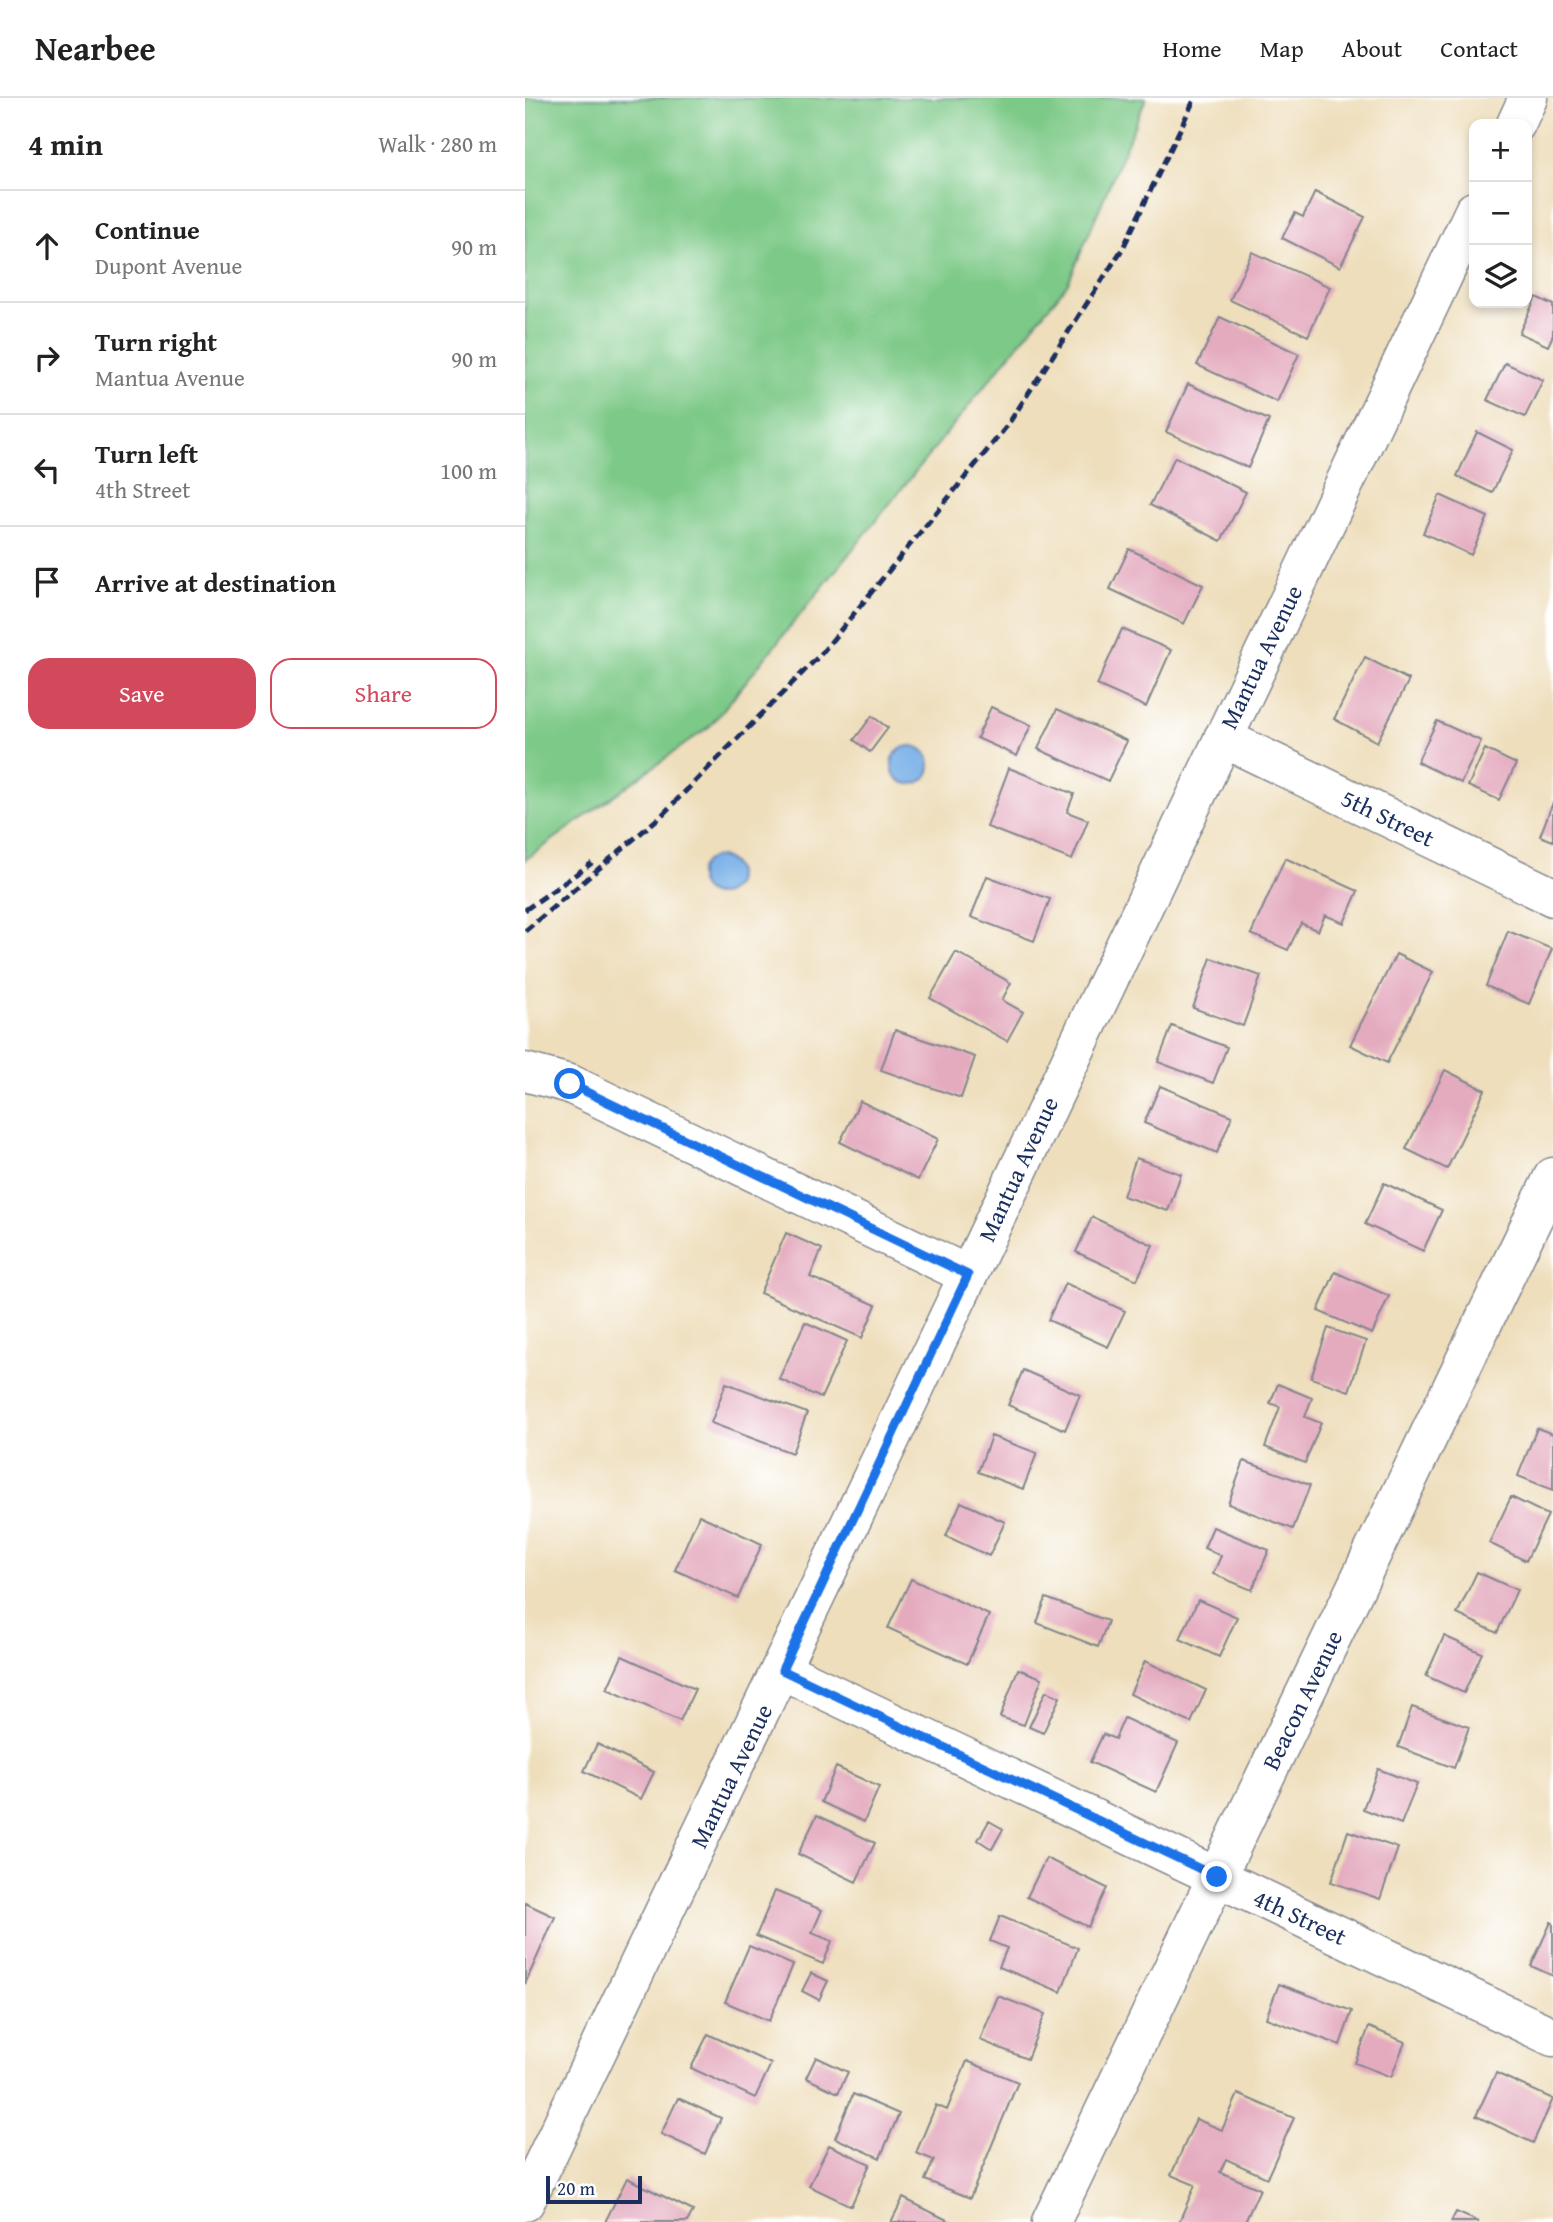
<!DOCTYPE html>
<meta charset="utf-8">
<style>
:root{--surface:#fff;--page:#f2f2f2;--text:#222;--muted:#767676;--line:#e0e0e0;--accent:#d1495b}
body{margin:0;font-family:"Gentium Book Plus",serif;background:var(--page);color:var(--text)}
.controls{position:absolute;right:21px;top:21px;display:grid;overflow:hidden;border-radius:14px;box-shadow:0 4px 10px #0003}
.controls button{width:63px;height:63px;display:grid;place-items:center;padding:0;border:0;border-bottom:2px solid var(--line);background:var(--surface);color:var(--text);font:35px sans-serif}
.scale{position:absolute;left:21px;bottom:18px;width:96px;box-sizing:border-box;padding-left:7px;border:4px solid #1b2f5e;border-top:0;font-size:19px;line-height:24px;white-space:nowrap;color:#1b2f5e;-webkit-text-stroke:5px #fff;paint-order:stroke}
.stop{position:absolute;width:21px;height:21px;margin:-16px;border:5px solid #1a73e8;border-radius:50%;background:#fff}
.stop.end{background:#1a73e8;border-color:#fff;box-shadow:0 2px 7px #0008}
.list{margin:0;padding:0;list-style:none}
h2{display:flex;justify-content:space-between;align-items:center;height:91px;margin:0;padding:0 28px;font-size:30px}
h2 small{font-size:23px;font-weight:400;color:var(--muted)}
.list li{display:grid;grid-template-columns:46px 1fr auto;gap:21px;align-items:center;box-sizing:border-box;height:112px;padding:0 28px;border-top:2px solid var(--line)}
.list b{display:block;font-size:26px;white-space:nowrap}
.list p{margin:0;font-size:23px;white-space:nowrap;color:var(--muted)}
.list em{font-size:23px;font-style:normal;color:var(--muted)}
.actions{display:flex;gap:14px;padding:21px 28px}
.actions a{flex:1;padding:16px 0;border:2px solid var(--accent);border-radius:21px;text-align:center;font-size:24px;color:var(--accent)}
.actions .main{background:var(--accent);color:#fff}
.icon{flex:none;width:38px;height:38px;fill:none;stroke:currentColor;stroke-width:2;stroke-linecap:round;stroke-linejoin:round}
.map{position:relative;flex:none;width:1028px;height:2124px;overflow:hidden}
header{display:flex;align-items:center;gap:42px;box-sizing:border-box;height:98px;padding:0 35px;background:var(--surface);border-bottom:2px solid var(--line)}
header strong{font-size:33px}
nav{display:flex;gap:38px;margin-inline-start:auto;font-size:24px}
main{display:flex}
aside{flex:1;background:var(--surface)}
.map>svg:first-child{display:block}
</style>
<header>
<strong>Nearbee</strong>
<nav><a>Home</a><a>Map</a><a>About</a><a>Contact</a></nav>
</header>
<main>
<aside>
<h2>4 min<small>Walk · 280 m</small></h2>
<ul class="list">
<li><svg class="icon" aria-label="ahead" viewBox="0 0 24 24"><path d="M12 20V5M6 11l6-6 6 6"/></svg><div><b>Continue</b><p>Dupont Avenue</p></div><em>90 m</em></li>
<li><svg class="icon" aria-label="right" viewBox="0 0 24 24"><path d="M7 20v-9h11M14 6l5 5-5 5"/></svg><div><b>Turn right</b><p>Mantua Avenue</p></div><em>90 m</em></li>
<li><svg class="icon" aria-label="left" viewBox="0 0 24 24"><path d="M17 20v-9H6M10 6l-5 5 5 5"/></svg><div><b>Turn left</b><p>4th Street</p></div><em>100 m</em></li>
<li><svg class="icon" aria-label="arrive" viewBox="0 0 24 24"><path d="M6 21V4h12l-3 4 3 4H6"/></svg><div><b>Arrive at destination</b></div></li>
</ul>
<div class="actions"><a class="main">Save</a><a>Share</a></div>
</aside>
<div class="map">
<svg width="1028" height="2124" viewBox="0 0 1028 2124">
<rect width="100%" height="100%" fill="#fff"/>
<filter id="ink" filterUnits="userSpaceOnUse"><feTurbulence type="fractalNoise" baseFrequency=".0143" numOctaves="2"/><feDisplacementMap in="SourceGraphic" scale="14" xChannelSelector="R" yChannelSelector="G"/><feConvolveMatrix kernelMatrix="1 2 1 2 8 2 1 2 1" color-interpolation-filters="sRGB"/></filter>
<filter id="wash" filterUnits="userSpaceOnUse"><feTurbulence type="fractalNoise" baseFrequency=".00686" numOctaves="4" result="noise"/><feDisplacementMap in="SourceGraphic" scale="28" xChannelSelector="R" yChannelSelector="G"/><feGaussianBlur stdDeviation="1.57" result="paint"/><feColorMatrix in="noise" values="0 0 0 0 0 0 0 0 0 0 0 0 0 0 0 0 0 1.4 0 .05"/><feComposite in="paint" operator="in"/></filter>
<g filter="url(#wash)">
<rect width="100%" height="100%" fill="#eedebc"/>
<path fill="#7dc987" stroke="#4c7c72" stroke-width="2" d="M 0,0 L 621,0 L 543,185 L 185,628 L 0,762 Z"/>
<path fill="#79b0e8" stroke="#4a70a3" stroke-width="2" d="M367 667a19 19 0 1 1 38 0a19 19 0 1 1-38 0Z
M174 778a19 19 0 1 1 38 0a19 19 0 1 1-38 0Z"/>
<g id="blocks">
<path fill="#e4abbf" d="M 790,94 L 840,119 L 815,169 L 757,140 L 770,115 L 778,119 Z
M 727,154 L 805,189 L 783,238 L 705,202 Z
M 1011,199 L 1028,207 L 1028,237 L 1023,248 L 994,235 Z
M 695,219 L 774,256 L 752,304 L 672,267 Z
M 980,265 L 1018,282 L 1000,319 L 962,302 Z
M 663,286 L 744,322 L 723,370 L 641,334 Z
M 952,334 L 988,352 L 967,395 L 932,378 Z
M 650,359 L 721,394 L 696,443 L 625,407 Z
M 915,397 L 963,419 L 946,457 L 898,435 Z
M 604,451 L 678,487 L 659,526 L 585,491 Z
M 597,531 L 646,552 L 621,609 L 572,587 Z
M 840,559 L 884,582 L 852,644 L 809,621 Z
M 466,609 L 506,627 L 492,658 L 452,640 Z
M 532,611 L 602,643 L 583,683 L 513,651 Z
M 347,618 L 363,630 L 345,654 L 329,642 Z
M 912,623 L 956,643 L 936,685 L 892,664 Z
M 960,651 L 991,666 L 974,702 L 943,688 Z
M 484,670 L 549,696 L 542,714 L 563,722 L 547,762 L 462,729 Z
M 1028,704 L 1028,743 L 1015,738 Z
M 760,760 L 833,793 L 819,825 L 800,817 L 793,833 L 776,825 L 763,852 L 726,836 Z
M 462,778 L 525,801 L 509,843 L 446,819 Z
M 983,833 L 1027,851 L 1004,906 L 961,888 Z
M 431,854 L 486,885 L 477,902 L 498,914 L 482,943 L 405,900 Z
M 871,856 L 908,874 L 862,965 L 825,947 Z
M 686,860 L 736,878 L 718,928 L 668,910 Z
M 647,928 L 702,949 L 688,985 L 633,964 Z
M 370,932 L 450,959 L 436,1000 L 356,972 Z
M 920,972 L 960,992 L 922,1071 L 881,1051 Z
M 635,988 L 707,1018 L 692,1055 L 619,1025 Z
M 335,1003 L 413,1041 L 393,1082 L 315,1044 Z
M 611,1060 L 656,1076 L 643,1113 L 598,1098 Z
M 859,1085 L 917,1112 L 898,1153 L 840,1126 Z
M 567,1119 L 628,1147 L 612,1182 L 551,1154 Z
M 261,1135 L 297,1151 L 285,1179 L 351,1207 L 337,1240 L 235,1195 Z
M 810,1174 L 864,1198 L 847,1236 L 793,1213 Z
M 540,1185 L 600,1213 L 583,1249 L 523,1222 Z
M 280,1224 L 322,1243 L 296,1300 L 254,1281 Z
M 803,1230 L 841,1243 L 824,1293 L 786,1280 Z
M 498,1272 L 555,1297 L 540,1332 L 483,1307 Z
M 201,1285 L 282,1315 L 267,1355 L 186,1325 Z
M 753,1286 L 787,1300 L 780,1319 L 796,1325 L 780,1365 L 740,1349 L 755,1309 L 745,1305 Z
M 1012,1330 L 1028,1336 L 1028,1392 L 993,1378 Z
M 466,1338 L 512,1355 L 498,1391 L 453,1374 Z
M 719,1363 L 785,1387 L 768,1431 L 703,1406 Z
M 986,1399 L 1023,1417 L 1001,1463 L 964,1445 Z
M 436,1404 L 480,1424 L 464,1458 L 421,1438 Z
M 174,1417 L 237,1446 L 213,1500 L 150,1472 Z
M 688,1429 L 744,1452 L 727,1492 L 688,1476 L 696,1458 L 679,1450 Z
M 952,1474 L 992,1492 L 972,1535 L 932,1516 Z
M 386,1481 L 464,1517 L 442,1566 L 363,1530 Z
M 521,1500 L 583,1523 L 573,1549 L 512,1525 Z
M 673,1502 L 712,1519 L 694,1559 L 655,1541 Z
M 919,1538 L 957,1555 L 939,1595 L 901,1578 Z
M 97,1558 L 170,1591 L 155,1623 L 82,1591 Z
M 620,1563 L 681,1592 L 666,1625 L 605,1596 Z
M 493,1571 L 517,1580 L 499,1627 L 475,1619 Z
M 521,1593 L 535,1599 L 518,1635 L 504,1629 Z
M 887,1609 L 944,1629 L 929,1670 L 873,1649 Z
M 599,1620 L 653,1645 L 631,1694 L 565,1664 L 578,1636 L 590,1641 Z
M 72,1646 L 129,1674 L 116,1701 L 59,1673 Z
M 311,1669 L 354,1689 L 339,1724 L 296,1704 Z
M 853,1671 L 892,1686 L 876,1726 L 838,1711 Z
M 292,1717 L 350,1745 L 331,1784 L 273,1756 Z
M 464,1723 L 478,1731 L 467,1751 L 453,1742 Z
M 823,1733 L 873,1750 L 855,1801 L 806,1784 Z
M 521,1760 L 582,1790 L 563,1829 L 502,1799 Z
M 250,1793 L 297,1812 L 287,1835 L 307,1843 L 298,1866 L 231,1838 Z
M 0,1805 L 30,1819 L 0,1886 Z
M 475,1818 L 553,1850 L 536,1894 L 474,1869 L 482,1850 L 465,1843 Z
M 1026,1824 L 1028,1825 L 1028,1878 L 1006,1868 Z
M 224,1848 L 268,1867 L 244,1923 L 200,1904 Z
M 286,1875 L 303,1883 L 294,1902 L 277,1893 Z
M 754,1886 L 827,1913 L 815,1947 L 741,1920 Z
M 473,1898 L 520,1916 L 502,1961 L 455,1942 Z
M 844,1929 L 880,1944 L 866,1979 L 830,1965 Z
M 183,1936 L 246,1966 L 230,2000 L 166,1970 Z
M 291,1959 L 323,1974 L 313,1995 L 281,1980 Z
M 442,1963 L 493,1984 L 445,2100 L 400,2082 L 409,2062 L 391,2055 L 411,2007 L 422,2012 Z
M 971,1975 L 1028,2001 L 1008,2045 L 951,2018 Z
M 328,1996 L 374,2016 L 355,2060 L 310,2040 Z
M 713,1996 L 769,2020 L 742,2080 L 701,2061 L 695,2074 L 735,2091 L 720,2124 L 654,2124 L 670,2087 L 646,2077 L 671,2021 L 697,2032 Z
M 153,2000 L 196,2020 L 180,2056 L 136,2036 Z
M 304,2047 L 345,2066 L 326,2108 L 284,2088 Z
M 102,2080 L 168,2113 L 162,2124 L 80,2124 Z
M 378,2100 L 426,2124 L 366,2124 Z
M 931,2114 L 954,2124 L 926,2124 Z"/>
</g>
</g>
<g filter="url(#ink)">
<use href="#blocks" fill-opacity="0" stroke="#84868d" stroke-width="2"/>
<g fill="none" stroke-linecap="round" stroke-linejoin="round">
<defs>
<path id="minor" d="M 991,26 L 1003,0
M 698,640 L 1028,799
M 0,974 L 45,986 L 443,1177
M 257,1572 L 1028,1939
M 0,2104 C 320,1442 632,777 949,113
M 526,2124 L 1028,1079"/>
</defs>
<use href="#minor" stroke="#84868d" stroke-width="41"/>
<use href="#minor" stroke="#fff" stroke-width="38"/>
<path stroke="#1b2f5e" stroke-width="5" stroke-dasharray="10 5" stroke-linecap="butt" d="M 0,812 L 67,765
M 0,833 L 136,718 L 296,556 L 482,328 L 598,150 L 670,0"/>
</g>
</g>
<g fill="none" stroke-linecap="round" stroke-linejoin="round" filter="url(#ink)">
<path stroke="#1a73e8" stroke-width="9" d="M 45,986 L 443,1177 L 257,1572 L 692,1779"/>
</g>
<g text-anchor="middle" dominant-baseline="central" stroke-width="7" stroke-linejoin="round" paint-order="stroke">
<g font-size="24" fill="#1b2f5e" stroke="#fff">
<text transform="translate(736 559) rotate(-64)">Mantua Avenue</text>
<text transform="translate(863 720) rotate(26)">5th Street</text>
<text transform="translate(493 1071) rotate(-65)">Mantua Avenue</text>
<text transform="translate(777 1602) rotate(-64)">Beacon Avenue</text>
<text transform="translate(206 1678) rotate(-64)">Mantua Avenue</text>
<text transform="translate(775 1819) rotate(25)">4th Street</text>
</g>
</g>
</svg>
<div class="controls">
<button>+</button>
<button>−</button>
<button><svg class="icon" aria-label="layers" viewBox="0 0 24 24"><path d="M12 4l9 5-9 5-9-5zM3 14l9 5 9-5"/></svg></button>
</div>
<div class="scale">20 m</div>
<div class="stop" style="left:45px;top:986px"></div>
<div class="stop end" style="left:692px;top:1779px"></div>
</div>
</main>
